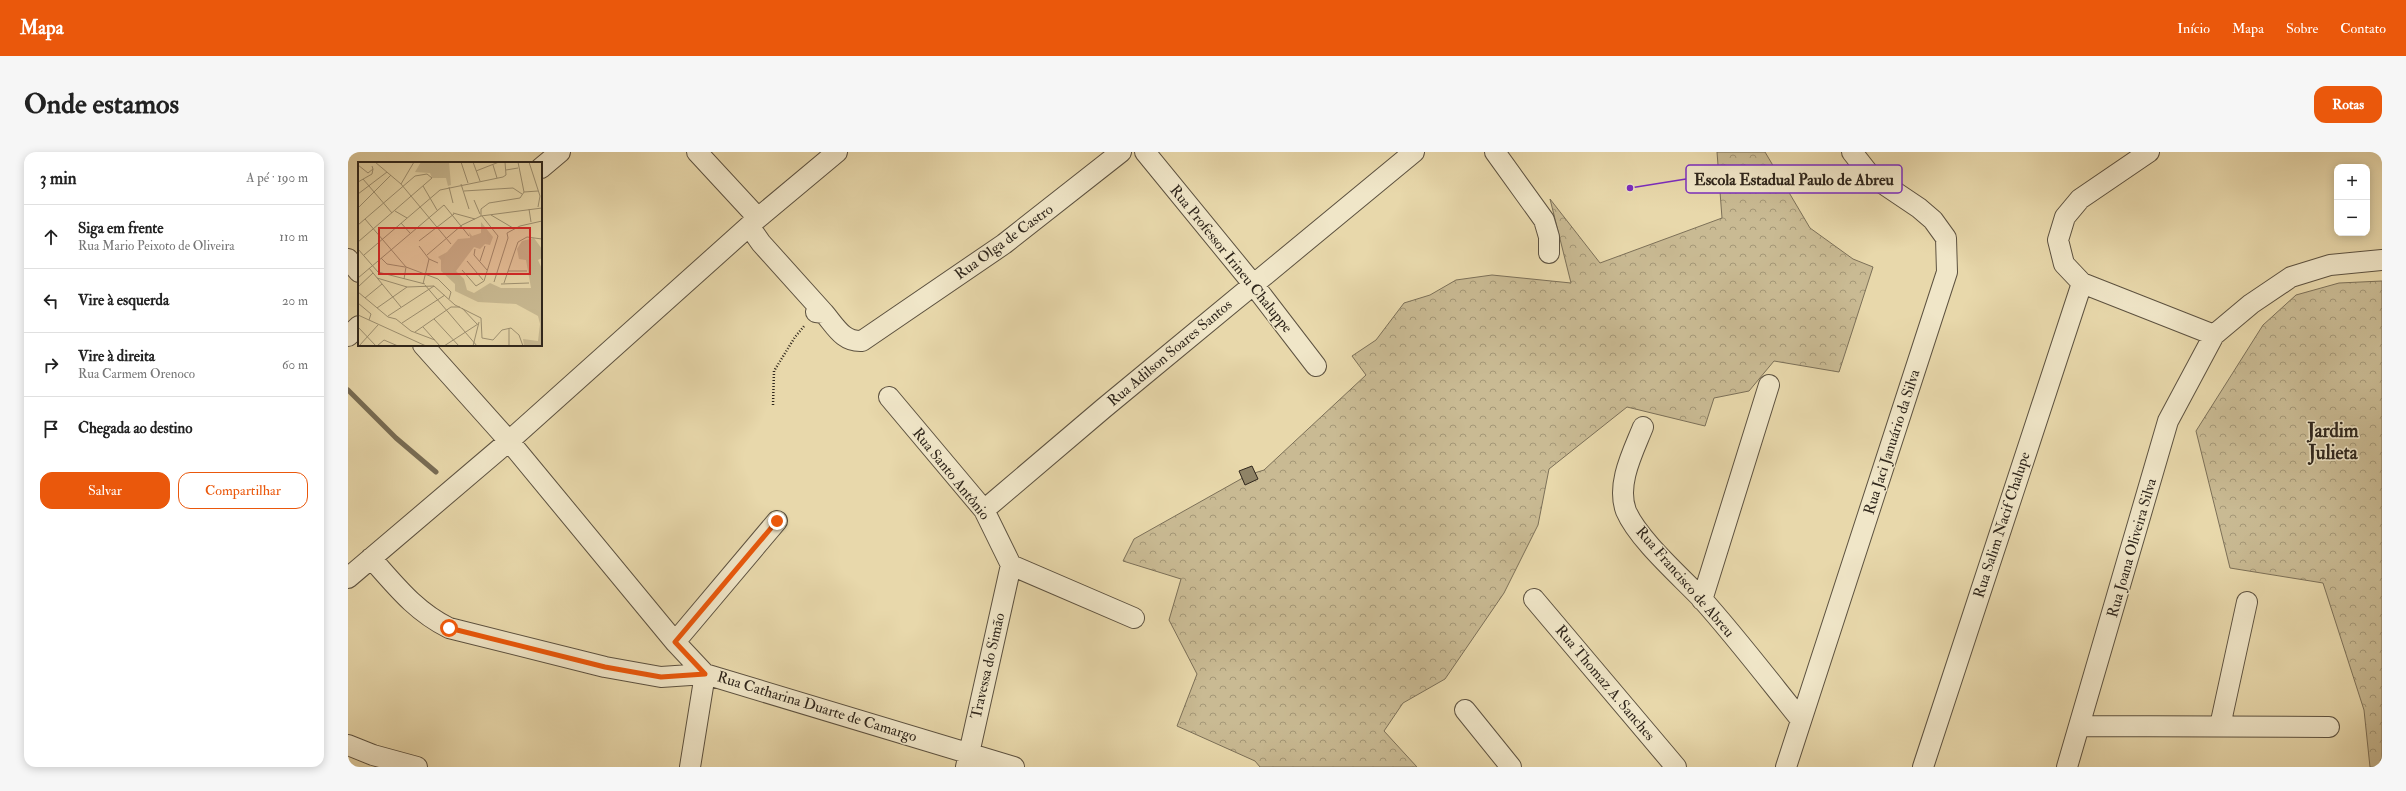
<!DOCTYPE html>
<html lang="pt">
<meta charset="utf-8">
<style>
:root{--surface:#fff;--page:#f6f6f6;--text:#222;--muted:#767676;--line:#e0e0e0;--accent:#ea580c}
body{margin:0;font-family:"IM FELL Double Pica",serif;background:var(--page);color:var(--text)}
.controls{position:absolute;right:12px;top:12px;display:grid;overflow:hidden;border-radius:8px;box-shadow:0 2px 10px #0003}
.controls button{width:36px;height:36px;display:grid;place-items:center;padding:0;border:0;border-bottom:1px solid var(--line);background:var(--surface);color:var(--text);font:20px sans-serif}
.stop{position:absolute;width:12px;height:12px;margin:-9px;border:3px solid #ea580c;border-radius:50%;background:#fff}
.stop.end{background:#ea580c;border-color:#fff;box-shadow:0 1px 4px #0008}
.list{margin:0;padding:0;list-style:none}
h2{display:flex;justify-content:space-between;align-items:center;height:52px;margin:0;padding:0 16px;font-size:17px}
h2 small{font-size:13px;font-weight:400;color:var(--muted)}
.list li{display:grid;grid-template-columns:26px 1fr auto;gap:12px;align-items:center;box-sizing:border-box;height:64px;padding:0 16px;border-top:1px solid var(--line)}
.list b{display:block;font-size:15px;white-space:nowrap}
.list p{margin:0;font-size:13px;white-space:nowrap;color:var(--muted)}
.list em{font-size:13px;font-style:normal;color:var(--muted)}
.actions{display:flex;gap:8px;padding:12px 16px}
.actions a{flex:1;padding:9px 0;border:1px solid var(--accent);border-radius:12px;text-align:center;font-size:14px;color:var(--accent)}
.actions .main{background:var(--accent);color:#fff}
.icon{flex:none;width:22px;height:22px;fill:none;stroke:currentColor;stroke-width:2;stroke-linecap:round;stroke-linejoin:round}
.map{position:relative;flex:none;width:2034px;height:615px;overflow:hidden;border-radius:12px}
header{display:flex;align-items:center;gap:24px;box-sizing:border-box;height:56px;padding:0 20px;background:var(--accent);color:#fff}
header strong{font-size:19px}
nav{display:flex;gap:22px;margin-inline-start:auto;font-size:14px}
.intro{display:flex;align-items:center;justify-content:space-between;box-sizing:border-box;height:96px;padding:0 24px}
h1{margin:0;font-size:28px}
.button{padding:10px 18px;border-radius:12px;background:var(--accent);color:#fff;font-size:14px;font-weight:700}
main{display:flex;gap:24px;padding:0 24px}
aside{flex:1;background:var(--surface);border-radius:12px;box-shadow:0 2px 10px #0003}
.map>svg:first-child{display:block}
</style>
<header>
<strong>Mapa</strong>
<nav><a>Início</a><a>Mapa</a><a>Sobre</a><a>Contato</a></nav>
</header>
<div class="intro"><h1>Onde estamos</h1><a class="button">Rotas</a></div>
<main>
<aside>
<h2>3 min<small>A pé · 190 m</small></h2>
<ul class="list">
<li><svg class="icon" aria-label="ahead" viewBox="0 0 24 24"><path d="M12 20V5M6 11l6-6 6 6"/></svg><div><b>Siga em frente</b><p>Rua Mario Peixoto de Oliveira</p></div><em>110 m</em></li>
<li><svg class="icon" aria-label="left" viewBox="0 0 24 24"><path d="M17 20v-9H6M10 6l-5 5 5 5"/></svg><div><b>Vire à esquerda</b></div><em>20 m</em></li>
<li><svg class="icon" aria-label="right" viewBox="0 0 24 24"><path d="M7 20v-9h11M14 6l5 5-5 5"/></svg><div><b>Vire à direita</b><p>Rua Carmem Orenoco</p></div><em>60 m</em></li>
<li><svg class="icon" aria-label="arrive" viewBox="0 0 24 24"><path d="M6 21V4h12l-3 4 3 4H6"/></svg><div><b>Chegada ao destino</b></div></li>
</ul>
<div class="actions"><a class="main">Salvar</a><a>Compartilhar</a></div>
</aside>
<div class="map">
<svg width="2034" height="615" viewBox="0 0 2034 615">
<defs>
<pattern id="forest-crowns" width="20" height="18" patternUnits="userSpaceOnUse"><rect width="20" height="18" fill="#c9ba93"/><path d="M2 6a3 3 0 1 1 6 0M12 15a3 3 0 1 1 6 0" fill="none" stroke="#a49777"/></pattern>
</defs>
<rect width="100%" height="100%" fill="#e8d8ab"/>
<filter id="stains"><feTurbulence type="fractalNoise" baseFrequency=".005" numOctaves="4"/><feColorMatrix values="0 0 0 0 .2 0 0 0 0 .09 0 0 0 0 .02 0 0 0 .5 -.17"/></filter>
<radialGradient id="worn" r=".72"><stop offset=".6" stop-color="#630" stop-opacity="0"/><stop offset="1" stop-color="#630" stop-opacity=".3"/></radialGradient>
<path fill="url(#forest-crowns)" stroke="#7c7058" d="M 1369,0 L 1417,0 L 1462,76 L 1505,107 L 1525,115 L 1491,220 L 1426,209 L 1401,239 L 1366,246 L 1357,274 L 1279,255 L 1201,317 L 1190,373 L 1156,441 L 1097,527 L 1055,551 L 1036,579 L 1069,615 L 912,615 L 907,609 L 829,574 L 849,522 L 821,468 L 833,427 L 775,409 L 786,387 L 900,323 L 916,318 L 1018,223 L 1004,204 L 1028,188 L 1056,151 L 1082,143 L 1108,128 L 1144,123 L 1223,131 L 1202,47 L 1252,111 L 1374,66 Z
M 2034,129 L 2034,615 L 2022,615 L 2016,558 L 1975,431 L 1882,416 L 1848,279 L 1915,173 L 1948,143 L 1991,131 Z"/>
<g fill="none" stroke-linecap="round" stroke-linejoin="round">
<path stroke="#786c54" stroke-width="5" d="M 0,238 L 48,286 L 88,320"/>
</g>
<path fill="#8f8366" stroke="#2f261c" d="M 904,314 L 910,327 L 897,333 L 891,319 Z"/>
<g fill="none" stroke-linecap="round" stroke-linejoin="round">
<defs>
<path id="minor" d="M 349,0 L 410,66
M 797,0 L 905,132 L 968,214
M 1147,0 L 1196,68 L 1201,85 L 1201,101
M 1801,0 L 1732,47 L 1717,65 L 1710,88 L 1716,112 L 1734,131 L 1866,183
M 193,16 L 212,0
M 401,74 L 413,91 L 476,161
M 0,107 L 11,120
M 468,160 L 476,161 C 488,175 495,190 514,189 L 656,92 L 773,0
M 0,184 L 11,174
M 75,193 L 161,289 L 327,490 L 357,522 L 666,615
M 541,245 L 636,358 L 663,413 L 786,466
M 1295,275 C 1285,300 1268,332 1278,359 C 1290,387 1331,423 1353,446 C 1388,485 1420,527 1453,568
M 636,358 L 756,256 L 1066,0
M 23,406 C 48,434 67,459 101,476 L 257,515 L 313,525 L 357,522
M 0,426 L 161,289 L 410,66 L 489,0
M 1186,447 L 1328,615
M 1354,448 L 1421,233
M 327,490 L 429,369
M 1117,558 L 1163,615
M 1733,574 L 1981,575
M 1872,574 L 1899,450
M 0,593 L 25,603 L 69,615
M 342,615 L 357,522
M 618,615 L 663,413
M 1438,615 L 1599,120 L 1598,86 L 1585,68 L 1571,56 L 1522,23 L 1504,0
M 1575,615 L 1734,131
M 1719,615 L 1820,269 L 1866,183 L 1903,152 L 1943,125 L 1982,113 L 2034,108"/>
</defs>
<use href="#minor" stroke="#5d5240" stroke-width="22"/>
<path stroke="#2f261c" stroke-width="2.5" stroke-dasharray="1 2" stroke-linecap="butt" d="M 425,253 L 426,219 L 447,185 L 457,173"/>
<use href="#minor" stroke="#f0e6c8" stroke-width="20"/>
</g>
<g fill="none" stroke-linecap="round" stroke-linejoin="round">
<path stroke="#ea580c" stroke-width="5" d="M 101,476 L 257,515 L 313,525 L 357,522 L 327,490 L 429,369"/>
</g>
<g text-anchor="middle" dominant-baseline="central" stroke-width="3" stroke-linejoin="round" paint-order="stroke">
<g font-size="15" fill="#2f261c" stroke="#f0e6c8">
<text transform="translate(656 90) rotate(-36)">Rua Olga de Castro</text>
<text transform="translate(883 107) rotate(51)">Rua Professor Irineu Chaluppe</text>
<text transform="translate(822 201) rotate(-40)">Rua Adilson Soares Santos</text>
<text transform="translate(1544 290) rotate(-72)">Rua Jaci Januário da Silva</text>
<text transform="translate(603 322) rotate(51)">Rua Santo Antônio</text>
<text transform="translate(1654 373) rotate(-72)">Rua Salim Nacif Chalupe</text>
<text transform="translate(1784 396) rotate(-74)">Rua Joana Oliveira Silva</text>
<text transform="translate(1337 430) rotate(49)">Rua Francisco de Abreu</text>
<text transform="translate(640 514) rotate(-77)">Travessa do Simão</text>
<text transform="translate(1257 531) rotate(50)">Rua Thomaz A. Sanches</text>
<text transform="translate(469 555) rotate(17)">Rua Catharina Duarte de Camargo</text>
</g>
<g font-size="19" font-weight="bold" fill="#2f261c" stroke="#f0e6c8">
<text x="1985" y="279">Jardim<tspan x="1985" dy="22">Julieta</tspan></text>
</g>
</g>
<g transform="translate(10 10)">
<rect width="184" height="184" fill="#e8d8ab"/>
<path d="M 63,0 L 91,0 L 93,23 L 90,24 L 88,16 L 74,16 L 72,11 L 57,10 ZM 123,60 L 135,75 L 132,83 L 127,82 L 122,87 L 116,85 L 98,109 L 106,117 L 109,128 L 116,131 L 132,121 L 143,126 L 173,126 L 168,98 L 161,97 L 159,87 L 164,79 L 176,76 L 184,87 L 184,96 L 180,98 L 184,107 L 183,184 L 166,184 L 165,177 L 180,179 L 182,162 L 180,154 L 158,142 L 120,140 L 97,129 L 97,122 L 83,109 L 83,98 L 80,95 L 89,90 L 100,77 L 112,76 L 111,70 L 114,74 L 123,71 Z" fill="#c9ba93"/>
<path fill="none" stroke="#9e9172" stroke-width="1" d="M 17,0 L 43,22 L 93,82M 103,0 L 110,21M 115,0 L 122,19M 160,0 L 166,30M 171,0 L 182,34 L 180,45M 0,3 L 10,11 L 15,7 L 14,4M 135,3 L 139,16M 148,8 L 160,6M 118,9 L 141,0M 5,17 L 34,51M 0,20 L 14,12 L 15,7M 43,22 L 56,0M 103,22 L 111,47M 65,24 L 79,48M 91,25 L 95,41M 106,29 L 155,26 L 164,32M 166,30 L 180,29M 0,32 L 29,10M 116,38 L 122,52M 0,46 L 33,13M 171,47 L 173,60M 37,49 L 49,56M 95,51 L 117,57M 133,53 L 155,66M 123,54 L 123,47 L 131,41 L 162,36 L 166,30M 7,57 L 48,105 L 80,117 L 93,130 L 91,137M 43,61 L 52,71M 0,63 L 57,14 L 69,12 L 74,16M 61,79 L 96,52M 0,80 L 74,16M 61,84 L 71,97 L 80,101M 0,87 L 20,110 L 67,122M 117,87 L 116,93 L 129,108M 6,93 L 82,28 L 145,15 L 148,13 L 147,0M 69,93 L 104,63 L 123,54 L 184,46M 23,96 L 29,102 L 47,105M 109,99 L 125,118M 122,99 L 127,84M 11,106 L 43,145M 104,108 L 118,124 L 126,119 L 140,74 L 124,54M 150,109 L 169,109M 0,116 L 86,43 L 111,74M 19,116 L 49,125 L 76,124 L 97,143 L 123,156M 46,117 L 48,105M 136,120 L 150,76 L 149,71 L 162,64 L 184,59M 146,121 L 160,80 L 169,75 L 184,77M 65,122 L 71,97M 143,122 L 171,121M 67,123 L 119,184M 0,125 L 15,111M 0,130 L 30,155 L 38,157 L 53,169 L 77,178M 7,136 L 24,122M 0,141 L 13,152 L 11,158M 19,146 L 49,125M 104,146 L 119,162M 0,153 L 68,184M 30,154 L 76,124M 123,156 L 124,176 L 135,178 L 144,168 L 153,166 L 161,173 L 165,184M 76,157 L 101,184M 44,161 L 87,133M 0,165 L 18,184M 65,165 L 82,184M 57,170 L 93,145 L 102,145M 1,184 L 20,163M 19,184 L 26,178 L 40,184M 86,184 L 120,162M 115,184 L 121,160M 151,184 L 151,166"/>
<path fill="#d62828" fill-opacity="0.15" stroke="#d62828" stroke-width="2" d="M 21,66 L 172,66 L 172,112 L 21,112 Z"/>
<rect width="184" height="184" fill="none" stroke="#2f261c" stroke-width="2"/>
</g>
<path fill="none" stroke="#7b2cbf" stroke-width="1.5" d="M1282 36L1338 27"/>
<circle fill="#7b2cbf" stroke="#f0e6c8" stroke-width="1.5" cx="1282" cy="36" r="4"/>
<rect fill="#f0e6c8" stroke="#7b2cbf" stroke-width="1.5" x="1338" y="13" width="216" height="28" rx="4"/>
<g font-size="16" text-anchor="middle" font-weight="bold" fill="#2f261c">
<text x="1446" y="33">Escola Estadual Paulo de Abreu</text>
</g>
<rect width="100%" height="100%" filter="url(#stains)"/>
<rect width="100%" height="100%" fill="url(#worn)"/>
</svg>
<div class="controls">
<button>+</button>
<button>−</button>
</div>
<div class="stop" style="left:101px;top:476px"></div>
<div class="stop end" style="left:429px;top:369px"></div>
</div>
</main>
